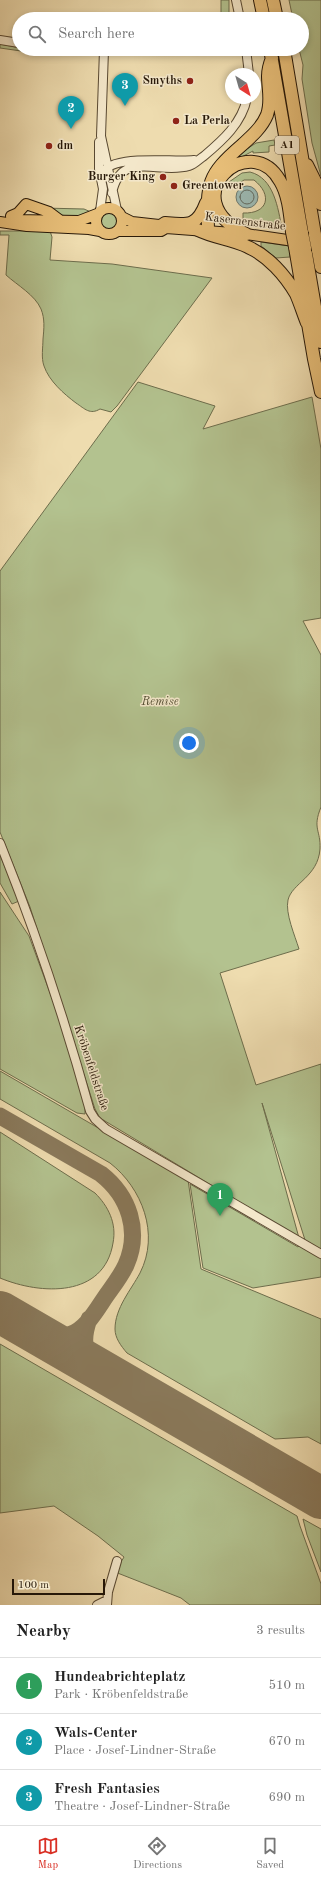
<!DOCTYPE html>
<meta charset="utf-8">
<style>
:root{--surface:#fff;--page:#f6f6f6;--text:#222;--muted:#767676;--line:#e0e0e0;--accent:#d93025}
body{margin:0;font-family:"Old Standard TT",serif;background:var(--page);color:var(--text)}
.compass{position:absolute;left:225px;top:68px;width:36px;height:36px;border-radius:50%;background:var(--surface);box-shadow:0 2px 6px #0003;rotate:143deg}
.scale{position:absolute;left:12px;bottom:10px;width:93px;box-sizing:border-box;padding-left:4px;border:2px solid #271808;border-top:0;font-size:11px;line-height:14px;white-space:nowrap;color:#271808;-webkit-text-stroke:3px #f4e8cb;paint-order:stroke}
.you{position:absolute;left:189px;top:743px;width:14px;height:14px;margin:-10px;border:3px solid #fff;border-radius:50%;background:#1a73e8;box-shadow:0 0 0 6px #1a73e833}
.badge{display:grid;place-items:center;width:26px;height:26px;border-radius:50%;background:var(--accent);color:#fff;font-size:13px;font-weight:700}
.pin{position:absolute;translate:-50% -33px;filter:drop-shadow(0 1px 2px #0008)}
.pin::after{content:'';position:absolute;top:21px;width:14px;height:12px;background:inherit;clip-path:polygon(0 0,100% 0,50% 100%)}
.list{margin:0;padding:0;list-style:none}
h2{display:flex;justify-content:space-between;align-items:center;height:52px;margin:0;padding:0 16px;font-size:17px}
h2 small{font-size:13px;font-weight:400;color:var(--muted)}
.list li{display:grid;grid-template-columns:26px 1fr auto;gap:12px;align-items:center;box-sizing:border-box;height:56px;padding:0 16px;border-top:1px solid var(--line)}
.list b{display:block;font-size:15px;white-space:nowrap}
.list p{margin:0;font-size:13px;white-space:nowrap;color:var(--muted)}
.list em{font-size:13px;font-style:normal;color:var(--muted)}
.icon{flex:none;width:22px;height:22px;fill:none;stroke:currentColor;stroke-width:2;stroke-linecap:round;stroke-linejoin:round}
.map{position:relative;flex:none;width:321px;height:1605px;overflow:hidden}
.search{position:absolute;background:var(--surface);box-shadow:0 2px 6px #0003;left:12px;right:12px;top:12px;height:44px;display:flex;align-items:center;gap:10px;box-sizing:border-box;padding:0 14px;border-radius:22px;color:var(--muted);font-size:15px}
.sheet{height:220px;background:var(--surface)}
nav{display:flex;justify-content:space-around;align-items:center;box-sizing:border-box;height:56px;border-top:1px solid var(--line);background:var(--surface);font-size:11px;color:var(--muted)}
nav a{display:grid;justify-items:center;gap:2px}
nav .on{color:var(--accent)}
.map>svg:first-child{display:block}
</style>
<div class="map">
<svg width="321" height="1605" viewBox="0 0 321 1605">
<rect width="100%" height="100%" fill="#eedcaf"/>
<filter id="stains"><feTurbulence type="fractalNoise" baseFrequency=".005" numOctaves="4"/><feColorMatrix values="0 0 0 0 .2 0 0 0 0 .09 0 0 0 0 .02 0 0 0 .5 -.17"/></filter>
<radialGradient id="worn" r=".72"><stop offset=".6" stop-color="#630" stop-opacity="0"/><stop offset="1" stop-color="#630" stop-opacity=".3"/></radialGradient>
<path fill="#b3c28f" stroke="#6d6d4c" d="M 221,0 L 229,0 L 229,19 L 221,19 Z
M 289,0 L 321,0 L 321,176 L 312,143 L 302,79 L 303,65 L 299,49 L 302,49 L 302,19 L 293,19 Z
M 0,44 L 26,49 L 28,52 L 0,48 Z
M 274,140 L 275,145 L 269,146 L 269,152 L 253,153 L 253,151 L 228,164 L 227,162 L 256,143 Z
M 250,172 C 274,178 278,208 282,229 L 255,225 L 243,221 L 243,213 C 268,214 273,195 254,180 L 244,180 L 234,187 L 229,182 L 242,173 Z
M 43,208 L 84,209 L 91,212 C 70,220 63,216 43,208 Z
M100 221a9 9 0 1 1 18 0a9 9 0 1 1-18 0Z
M 0,231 L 50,231 L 52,237 L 50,260 L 112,264 L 212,278 L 117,406 L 111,412 L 100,409 C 90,415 85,409 76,403 C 64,394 49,381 44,366 C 41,358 43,347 43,339 C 44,328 45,319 41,309 C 35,295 17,285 6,275 L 9,235 L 0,235 Z
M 261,242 L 289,246 L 290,257 L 276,258 L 261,246 Z
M 138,382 L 215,406 L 203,429 L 312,397 L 321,449 L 321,618 L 303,621 L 321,655 L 321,807 C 312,829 321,830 320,849 C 318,877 292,883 288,900 C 285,913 295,936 299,949 L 220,973 L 256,1085 L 321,1064 L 321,1277 L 253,1288 L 203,1268 L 190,1184 L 298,1247 L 305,1240 L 262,1103 L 299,1238 L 100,1118 L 95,1109 L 30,907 L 0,832 L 0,571 Z
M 0,855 L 19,901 L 12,904 L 0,883 Z
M 0,892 L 29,936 L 57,1012 L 85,1102 L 85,1114 L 77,1113 L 0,1069 Z
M 0,1071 L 188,1180 L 201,1269 L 321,1319 L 321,1444 L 308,1437 L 275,1439 L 127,1353 C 121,1346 115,1338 115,1329 C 115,1308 131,1290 140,1273 C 160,1234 142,1188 110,1163 L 0,1099 Z
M 0,1132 L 95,1193 C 108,1206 117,1223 113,1243 C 104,1298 41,1295 0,1278 Z
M 0,1344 L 297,1516 L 300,1526 L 321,1584 L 321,1605 L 190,1605 L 181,1598 L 115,1572 L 124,1557 L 98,1536 L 54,1506 L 0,1513 Z
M 303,1519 L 321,1529 L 321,1572 L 307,1535 Z"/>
<path fill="#9cbab4" stroke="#6d796f" d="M236 197a11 11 0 1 1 22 0a11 11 0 1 1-22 0Z"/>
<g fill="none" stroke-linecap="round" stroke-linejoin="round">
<path stroke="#62695e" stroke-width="1" d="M240 197a7 7 0 1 1 14 0a7 7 0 1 1-14 0Z"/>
<path stroke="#8a7a5c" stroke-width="17" d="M 0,1116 L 101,1174 C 129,1196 141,1231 126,1265 C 121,1276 113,1286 106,1296 C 97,1309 86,1330 69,1335 C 62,1338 53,1338 45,1338
M 89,1319 C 81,1342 84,1350 98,1369"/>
<path stroke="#8a7a5c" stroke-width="42" d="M 0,1312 L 321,1498"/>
<defs>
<path id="minor" d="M 236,0 L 240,19
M 0,40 L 19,43
M 85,49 L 206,49
M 246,49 L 249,74
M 104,50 L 101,136 L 117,210
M 99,142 L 99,169 L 103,189 L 100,211
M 101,177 C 105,152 174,163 194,160
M 112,193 C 121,149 158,175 189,166 C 195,164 198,160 204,156 C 223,140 242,123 247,98
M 0,843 C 35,930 65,1020 90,1111 L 95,1119 L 106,1129 L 321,1254
M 97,1605 L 107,1600
M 107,1605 L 108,1592 L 117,1561"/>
<path id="major" d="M96 221a13 13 0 1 1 26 0a13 13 0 1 1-26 0Z
M 11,216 L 18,213 L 26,204 L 49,212 L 61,221
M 122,217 L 132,222 L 159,225
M 14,220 L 79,221 L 97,214
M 0,222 L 27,226 L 89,229 L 100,231
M 119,231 L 161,231 L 166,228 L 246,234 L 301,242"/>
<path id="highway" d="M 260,0 L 264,19
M 273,0 L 277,19
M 270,49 L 302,233
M 284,49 L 315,235
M 307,165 L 318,187 L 321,204
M 162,225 L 165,223 C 188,225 197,227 206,203
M 198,230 C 214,238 232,239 248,247 C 268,256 285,275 296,294 C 300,303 303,313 307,323
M 208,230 C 207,184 206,176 242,145 C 252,136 262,127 267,115 C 272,101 268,89 268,76 C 268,70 270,63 272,58
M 246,234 C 171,198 250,128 280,181 C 289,196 290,215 292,232
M 295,247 L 314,359 L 321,392
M 305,248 L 321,342
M 318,250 L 321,267"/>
</defs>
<use href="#minor" stroke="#594932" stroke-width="10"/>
<use href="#major" stroke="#271808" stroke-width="12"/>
<use href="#highway" stroke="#271808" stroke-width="14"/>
<use href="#minor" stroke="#f4e8cb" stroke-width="8"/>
<use href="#major" stroke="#e7be78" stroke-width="10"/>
<use href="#highway" stroke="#e7be78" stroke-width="12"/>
<defs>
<path id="highway-bridge" d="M 292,232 L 295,247
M 302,233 L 305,248
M 315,235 L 318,250"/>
</defs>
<use href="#highway-bridge" stroke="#271808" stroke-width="14" stroke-linecap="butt"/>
<use href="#highway-bridge" stroke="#e7be78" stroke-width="12"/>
</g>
<g fill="#8f2418" stroke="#f4e8cb" stroke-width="1.5">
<circle cx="190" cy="81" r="4"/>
<circle cx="176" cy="121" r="4"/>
<circle cx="49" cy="146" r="4"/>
<circle cx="163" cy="177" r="4"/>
<circle cx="174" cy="186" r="4"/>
</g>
<g text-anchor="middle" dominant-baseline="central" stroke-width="3" stroke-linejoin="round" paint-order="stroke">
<rect fill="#f4e8cb" stroke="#645642" stroke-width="1" x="275" y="136" width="24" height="18" rx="3"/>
<g font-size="11" font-weight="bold" fill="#271808">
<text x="287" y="145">A1</text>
</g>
<g font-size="12" font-weight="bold" fill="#271808" stroke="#f4e8cb" text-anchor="start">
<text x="182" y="81" text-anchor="end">Smyths</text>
<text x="184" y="121">La Perla</text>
<text x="57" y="146">dm</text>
<text x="155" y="177" text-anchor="end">Burger King</text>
<text x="182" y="186">Greentower</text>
</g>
<g font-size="12" fill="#271808" stroke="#f4e8cb">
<text transform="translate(245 222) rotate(7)">Kasernenstraße</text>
<text transform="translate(91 1068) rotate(72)">Kröbenfeldstraße</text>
</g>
<g font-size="12" font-style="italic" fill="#514b30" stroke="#f4e8cb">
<text x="160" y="702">Remise</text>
</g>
</g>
<rect width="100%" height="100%" filter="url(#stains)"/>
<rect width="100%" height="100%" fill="url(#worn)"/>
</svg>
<svg class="compass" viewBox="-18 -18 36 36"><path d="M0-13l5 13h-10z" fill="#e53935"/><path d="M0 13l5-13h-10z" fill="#767676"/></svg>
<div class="scale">100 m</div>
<div class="you"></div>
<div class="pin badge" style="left:220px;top:1216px;background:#2e9e5b">1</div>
<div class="pin badge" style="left:71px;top:129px;background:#0f9aa8">2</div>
<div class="pin badge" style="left:125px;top:106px;background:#0f9aa8">3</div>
<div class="search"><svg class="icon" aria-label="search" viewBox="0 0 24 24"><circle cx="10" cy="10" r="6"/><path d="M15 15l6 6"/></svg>Search here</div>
</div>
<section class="sheet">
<h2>Nearby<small>3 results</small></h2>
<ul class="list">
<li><span class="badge" style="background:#2e9e5b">1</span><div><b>Hundeabrichteplatz</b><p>Park · Kröbenfeldstraße</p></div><em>510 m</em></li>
<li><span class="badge" style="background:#0f9aa8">2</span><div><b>Wals-Center</b><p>Place · Josef-Lindner-Straße</p></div><em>670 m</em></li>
<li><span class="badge" style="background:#0f9aa8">3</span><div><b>Fresh Fantasies</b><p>Theatre · Josef-Lindner-Straße</p></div><em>690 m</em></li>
</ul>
</section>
<nav>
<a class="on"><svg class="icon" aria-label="map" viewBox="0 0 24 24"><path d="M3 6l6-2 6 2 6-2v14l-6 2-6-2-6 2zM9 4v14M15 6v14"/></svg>Map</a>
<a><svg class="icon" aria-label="directions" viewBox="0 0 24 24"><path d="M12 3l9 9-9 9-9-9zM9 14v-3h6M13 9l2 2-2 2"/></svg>Directions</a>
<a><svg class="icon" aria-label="saved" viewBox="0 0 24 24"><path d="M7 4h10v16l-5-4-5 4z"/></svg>Saved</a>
</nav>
